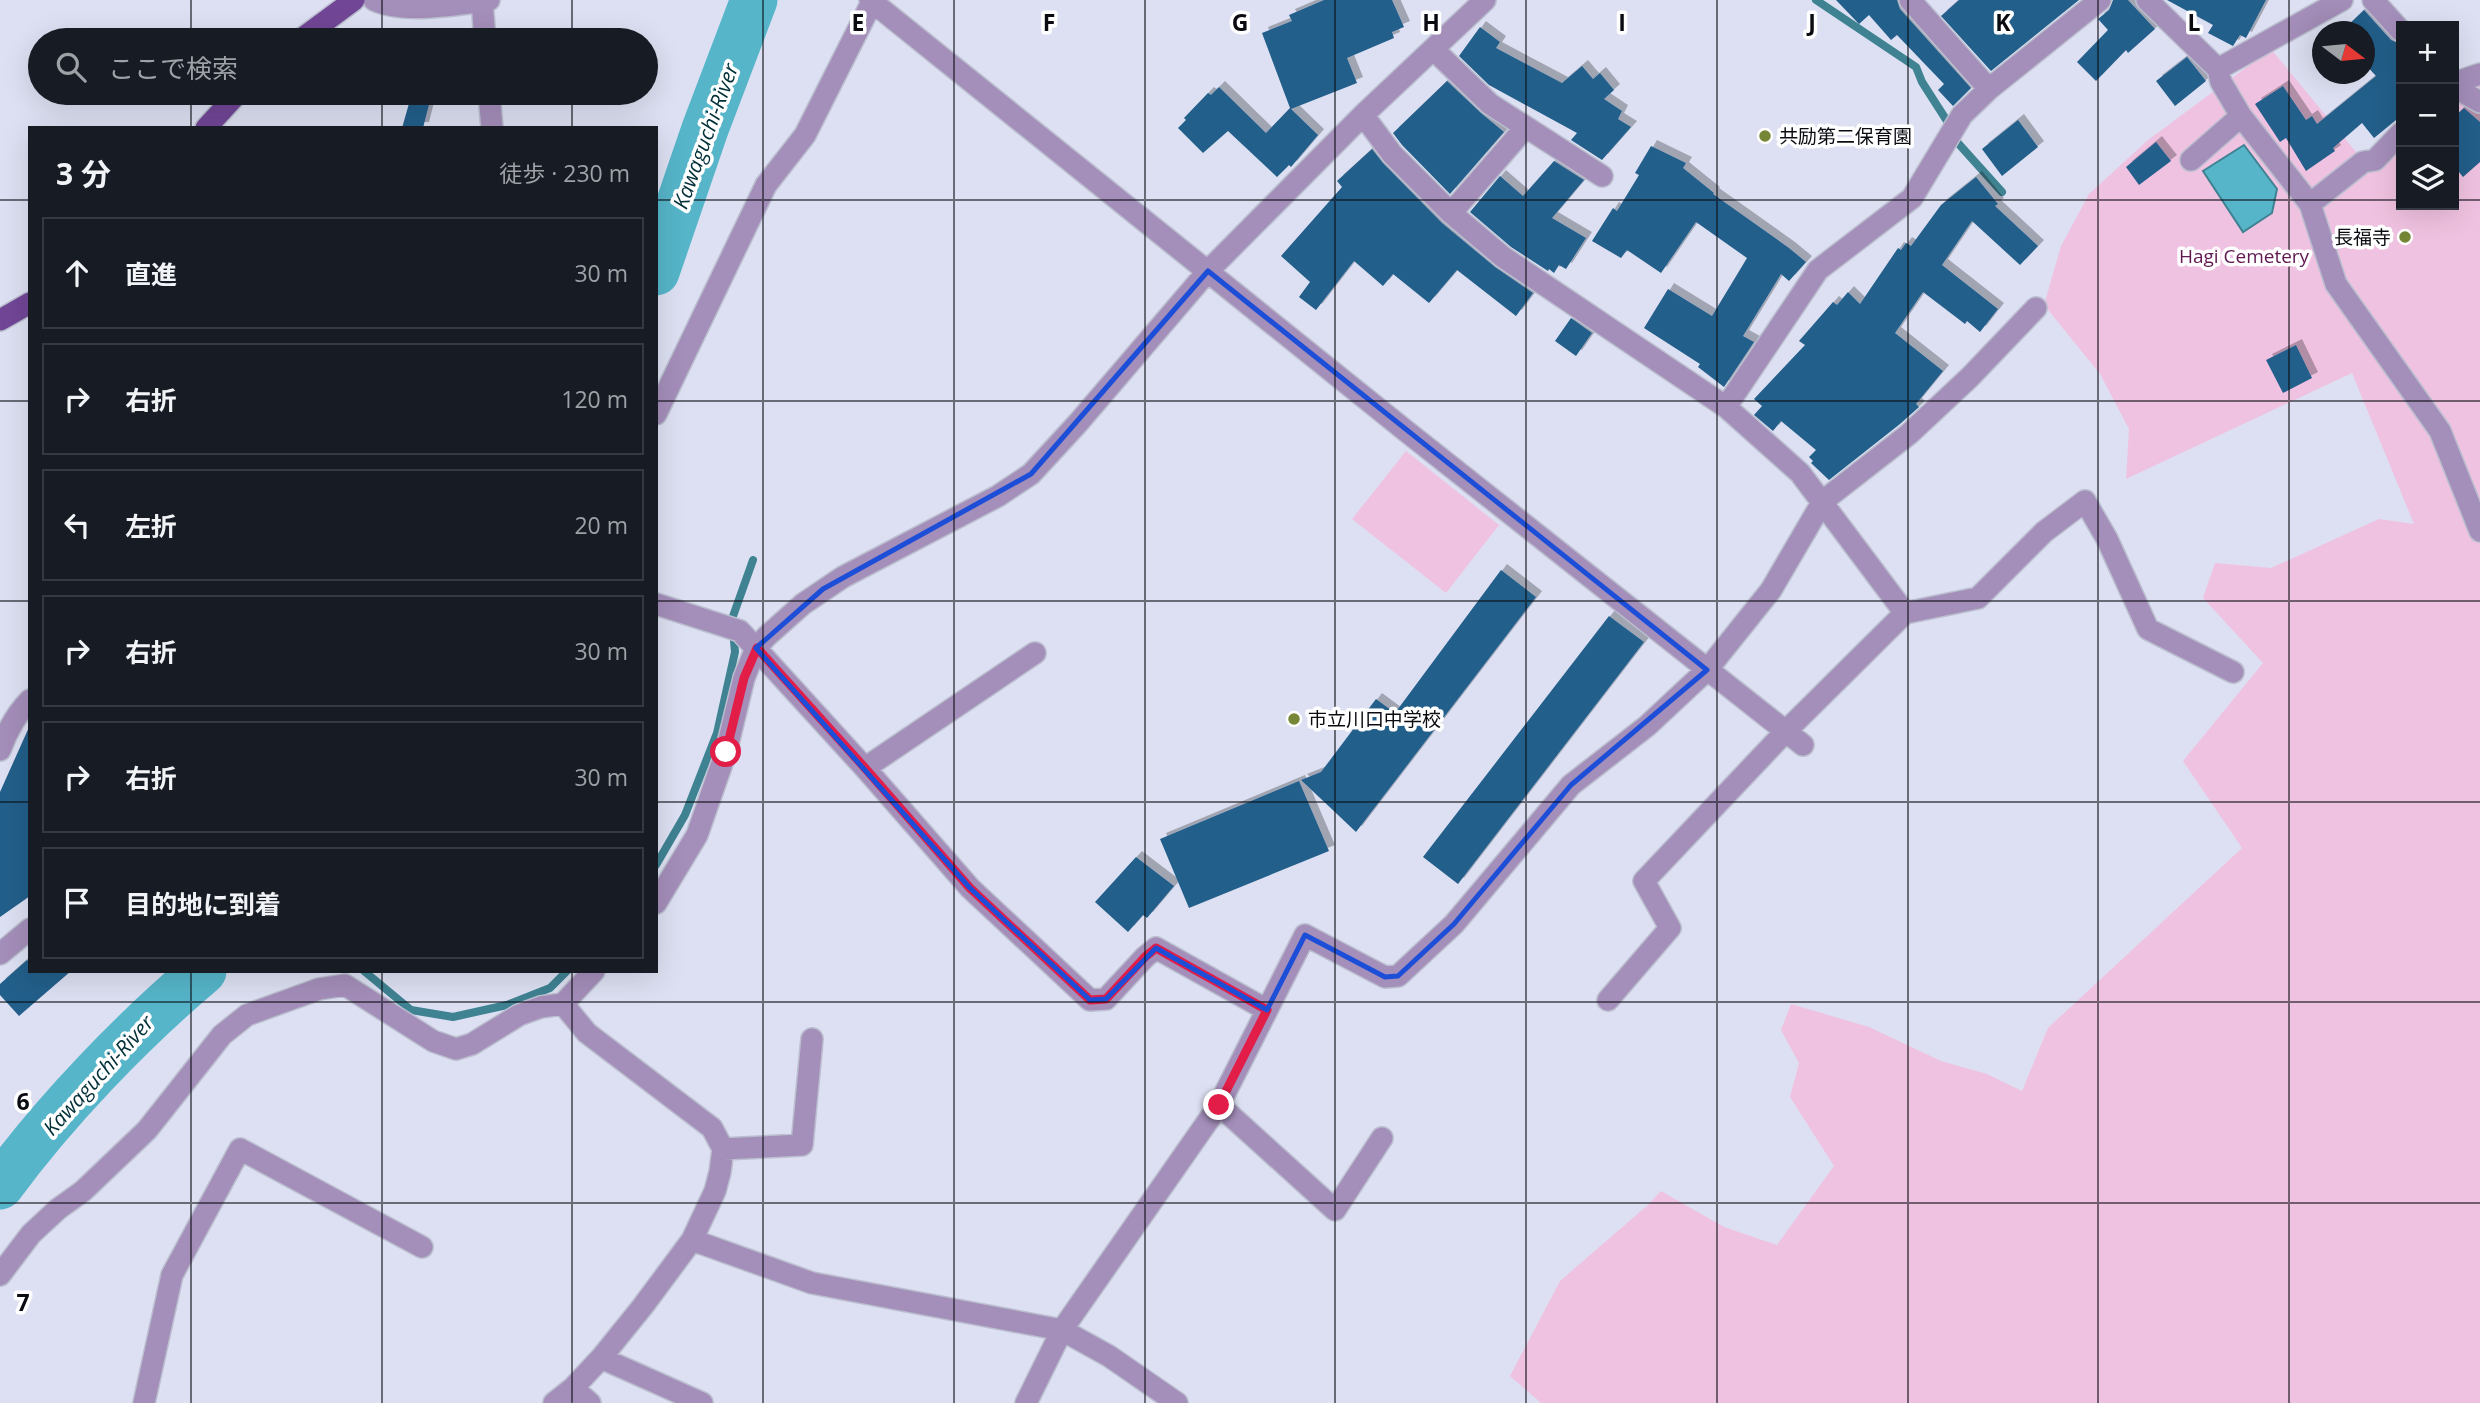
<!DOCTYPE html>
<html lang="ja">
<meta charset="utf-8">
<style>
:root{--surface:#171b24;--page:#20242c;--text:#f1f3f6;--muted:#9ea1a6;--line:#363941}
body{margin:0;font-family:"Open Sans","Noto Sans JP",sans-serif;background:var(--page);color:var(--text)}
.controls{position:absolute;right:21px;top:21px;display:grid;overflow:hidden;border-radius:0px;box-shadow:0 7px 28px #0002}
.controls button{width:63px;height:63px;display:grid;place-items:center;padding:0;border:0;border-bottom:2px solid var(--line);background:var(--surface);color:var(--text);font:35px sans-serif}
.compass{position:absolute;left:2312px;top:21px;width:63px;height:63px;border-radius:50%;background:var(--surface);box-shadow:0 7px 28px #0002;rotate:106deg}
.stop{position:absolute;width:21px;height:21px;margin:-16px;border:5px solid #e11d48;border-radius:50%;background:#fff}
.stop.end{background:#e11d48;border-color:#fff;box-shadow:0 2px 7px #0008}
.list{margin:0;padding:0;list-style:none}
h2{display:flex;justify-content:space-between;align-items:center;height:91px;margin:0;padding:0 28px;font-size:30px}
h2 small{font-size:23px;font-weight:400;color:var(--muted)}
.list li{display:grid;grid-template-columns:46px 1fr auto;gap:21px;align-items:center;box-sizing:border-box;height:112px;margin:0 14px 14px;padding:0 14px;border:2px solid var(--line);border-radius:0px}
.list b{display:block;font-size:26px;white-space:nowrap}
.list em{font-size:23px;font-style:normal;color:var(--muted)}
.icon{flex:none;width:38px;height:38px;fill:none;stroke:currentColor;stroke-width:2;stroke-linecap:round;stroke-linejoin:round}
.map{position:relative;flex:none;width:2480px;height:1403px;overflow:hidden}
.search{position:absolute;background:var(--surface);box-shadow:0 7px 28px #0002;left:28px;top:28px;width:630px;height:77px;display:flex;align-items:center;gap:18px;box-sizing:border-box;padding:0 24px;border-radius:38px;color:var(--muted);font-size:26px}
.panel{position:absolute;background:var(--surface);box-shadow:0 7px 28px #0002;left:28px;top:126px;width:630px;height:847px;border-radius:0px}
.map>svg:first-child{display:block}
</style>
<div class="map">
<svg width="2480" height="1403" viewBox="0 0 2480 1403">
<defs>
<filter id="shadow"><feDropShadow dx="6" dy="-6" stdDeviation="0" flood-color="#0004"/></filter>
</defs>
<rect width="100%" height="100%" fill="#dce0f2"/>
<path fill="#f0c2e1" d="M 2271,49 L 2366,164 L 2401,134 L 2401,205 L 2454,205 L 2454,88 L 2480,78 L 2480,1403 L 1541,1403 L 1510,1376 L 1560,1281 L 1649,1204 L 1661,1191 L 1724,1227 L 1777,1245 L 1834,1166 L 1790,1097 L 1799,1063 L 1781,1030 L 1791,1004 L 1869,1027 L 1941,1061 L 1987,1074 L 2022,1091 L 2048,1028 L 2242,848 L 2183,761 L 2263,663 L 2203,598 L 2215,563 L 2271,568 L 2379,519 L 2414,524 L 2352,373 L 2126,479 L 2129,429 L 2100,374 L 2044,305 L 2061,246 L 2089,194 L 2148,140 Z
M 1406,451 L 1499,525 L 1446,593 L 1352,519 Z"/>
<path fill="#56b5c9" stroke="#3f8292" stroke-width="2" d="M 2244,145 L 2277,189 L 2272,213 L 2243,232 L 2203,171 Z"/>
<g fill="none" stroke-linecap="round" stroke-linejoin="round">
<path stroke="#3f8292" stroke-width="8" d="M 1816,0 L 1916,67 L 1922,82 L 1947,121
M 1957,142 L 2002,192
M 656,865 L 685,815 L 717,733 L 735,652 L 732,619 L 753,560
M 364,971 L 411,1010 L 453,1017 L 507,1005 L 550,988 L 567,971"/>
<path stroke="#56b5c9" stroke-width="47" d="M 656,272 L 705,129 L 754,0
M 0,1186 C 56,1110 131,1032 203,971"/>
</g>
<path fill="#245e8a" filter="url(#shadow)" d="M 1324,0 L 1392,0 L 1404,27 L 1392,32 L 1394,38 L 1347,58 L 1357,83 L 1291,109 L 1318,135 L 1291,167 L 1289,165 L 1277,177 L 1228,131 L 1203,153 L 1178,128 L 1186,120 L 1184,118 L 1208,93 L 1211,95 L 1219,87 L 1266,133 L 1290,108 L 1262,33 L 1292,21 L 1289,15 Z
M 1836,0 L 1897,0 L 1900,9 L 1971,88 L 1953,106 L 1938,90 L 1944,84 L 1897,35 L 1891,40 L 1869,15 L 1859,24 Z
M 1959,0 L 2079,0 L 1991,71 L 1941,16 Z
M 2113,0 L 2128,0 L 2155,29 L 2128,53 L 2126,50 L 2096,81 L 2077,62 L 2108,30 L 2098,19 L 2109,10 Z
M 2167,0 L 2266,0 L 2246,38 L 2240,35 L 2233,46 L 2208,33 L 2213,25 Z
M 2364,10 L 2391,40 L 2401,44 L 2401,116 L 2374,138 L 2362,123 L 2333,148 L 2335,151 L 2306,171 L 2286,138 L 2280,142 L 2255,104 L 2283,86 L 2306,120 L 2312,116 L 2317,124 L 2376,76 L 2364,63 L 2364,32 L 2341,32 Z
M 1480,27 L 1500,42 L 1496,48 L 1562,83 L 1582,66 L 1593,79 L 1600,73 L 1614,90 L 1604,99 L 1622,111 L 1618,119 L 1631,127 L 1602,160 L 1571,140 L 1577,133 L 1489,85 L 1459,56 Z
M 2187,57 L 2206,81 L 2175,106 L 2156,81 Z
M 1447,81 L 1481,113 L 1504,132 L 1450,194 L 1402,145 L 1393,133 Z
M 412,93 L 432,93 L 423,128 L 402,128 Z
M 2464,108 L 2480,122 L 2480,162 L 2463,177 L 2454,166 L 2454,117 Z
M 2018,120 L 2038,147 L 2002,176 L 1982,149 Z
M 2156,142 L 2171,161 L 2139,185 L 2126,167 Z
M 1651,146 L 1686,163 L 1683,168 L 1714,193 L 1713,194 L 1789,248 L 1806,262 L 1789,281 L 1781,274 L 1743,336 L 1754,342 L 1724,387 L 1698,367 L 1700,364 L 1644,328 L 1668,289 L 1712,316 L 1747,258 L 1696,222 L 1661,273 L 1627,250 L 1621,258 L 1592,241 L 1613,208 L 1617,211 L 1639,175 L 1635,173 Z
M 1372,149 L 1383,163 L 1442,223 L 1495,267 L 1533,293 L 1516,316 L 1457,270 L 1429,303 L 1393,274 L 1383,286 L 1354,261 L 1316,310 L 1299,297 L 1310,282 L 1281,256 L 1342,187 L 1337,181 Z
M 1554,161 L 1584,180 L 1552,218 L 1586,238 L 1566,269 L 1559,265 L 1554,273 L 1549,269 L 1548,271 L 1511,247 L 1470,212 L 1500,176 L 1523,196 Z
M 1976,177 L 1998,204 L 1995,206 L 2038,246 L 2020,265 L 1972,221 L 1942,265 L 1998,309 L 1980,332 L 1967,321 L 1965,324 L 1923,292 L 1895,333 L 1943,371 L 1916,404 L 1919,407 L 1900,424 L 1829,480 L 1811,463 L 1813,461 L 1809,457 L 1816,450 L 1781,421 L 1773,431 L 1754,415 L 1762,406 L 1754,399 L 1805,345 L 1799,341 L 1833,302 L 1837,305 L 1848,292 L 1860,304 L 1898,248 L 1901,250 L 1906,243 L 1911,246 L 1941,205 Z
M 1571,318 L 1592,333 L 1576,356 L 1555,341 Z
M 2296,345 L 2312,378 L 2283,393 L 2266,360 Z
M 1501,570 L 1536,597 L 1356,832 L 1301,780 L 1321,772 L 1376,699 L 1395,713 Z
M 1609,616 L 1644,642 L 1458,884 L 1423,857 Z
M 30,725 L 30,896 L 0,917 L 0,792 Z
M 1299,781 L 1329,851 L 1189,908 L 1160,839 Z
M 1136,857 L 1174,886 L 1147,918 L 1143,915 L 1128,932 L 1095,902 Z
M 27,960 L 30,963 L 30,971 L 71,971 L 19,1016 L 0,995 L 0,984 Z"/>
<g fill="none" stroke-linecap="round" stroke-linejoin="round">
<defs>
<path id="minor" d="M 374,0 C 403,14 457,5 489,0
M 870,0 L 1406,431 L 1803,745
M 1910,0 L 1989,89
M 2100,0 L 1989,89 L 1962,115 L 1912,198 L 1818,270 L 1726,407 L 1800,473 L 1905,613 L 1978,598 L 2044,532 L 2085,501 L 2107,539 L 2148,629 L 2233,672
M 2147,0 L 2218,69 L 2221,82 L 2241,116 L 2310,204 L 2336,284 L 2440,431 L 2480,531
M 2373,0 L 2401,31
M 482,1 L 485,40
M 1433,49 L 1490,104 L 1602,176
M 2218,69 L 2342,0
M 2454,83 L 2480,74
M 2454,87 L 2480,102
M 489,93 L 492,128
M 1363,115 L 1392,154 L 1451,213 L 1503,257 L 1726,407
M 2191,160 L 2241,116
M 2310,204 L 2363,162 L 2375,160 L 2401,133
M 1451,213 L 1525,128
M 656,414 L 766,185 L 805,135 L 873,0
M 656,604 L 740,631 L 865,768 L 970,888 L 1090,1000 L 1106,999 L 1145,957 L 1156,948 L 1267,1010
M 0,750 C 7,731 15,715 30,700
M 865,768 L 1035,653
M 656,903 L 697,835 L 726,752 L 744,678 L 756,648 L 767,636 L 803,604 L 843,577 L 998,496 L 1031,474 L 1078,423 L 1208,271 L 1363,115 L 1485,0
M 0,954 L 30,929
M 1608,1000 L 1670,928 L 1644,881 L 1787,730 L 1905,613
M 1219,1105 L 1335,1210 L 1382,1138
M 723,1149 L 802,1145 L 812,1039
M 692,1240 L 812,1283 L 1062,1330 L 1109,1356 L 1177,1403
M 0,1275 L 31,1234 L 58,1209 L 83,1191 L 147,1130 L 222,1035 L 247,1015 L 319,989 L 345,985 L 433,1041 L 456,1049 L 472,1044 L 519,1015 L 541,1007 L 563,1004
M 601,1358 L 702,1403
M 573,1388 L 590,1403
M 144,1403 L 172,1275 L 240,1149 L 422,1247
M 554,1403 L 573,1388 L 601,1358 L 643,1306 L 692,1240 L 715,1191 L 720,1172 L 723,1149 L 712,1128 L 587,1033 L 563,1004 L 594,971
M 1026,1403 L 1062,1330 L 1219,1105 L 1305,935 L 1385,977 L 1398,976 L 1454,924 L 1571,785 L 1647,726 L 1707,670 L 1771,590 L 1823,501 L 1909,434 L 1970,377 L 2036,308"/>
<path id="major" d="M 300,40 L 354,0
M 206,128 L 238,93
M 0,320 L 30,303"/>
</defs>
<use href="#minor" stroke="#babece" stroke-width="24"/>
<use href="#major" stroke="#babece" stroke-width="24"/>
<use href="#minor" stroke="#a48eba" stroke-width="21"/>
<use href="#major" stroke="#714696" stroke-width="21"/>
</g>
<g fill="none" stroke-linecap="round" stroke-linejoin="round">
<path stroke="#e11d48" stroke-width="9" d="M 726,752 L 744,678 L 757,648 L 865,768 L 970,888 L 1090,1000 L 1106,999 L 1145,957 L 1156,948 L 1267,1010 L 1219,1105"/>
</g>
<path fill="none" stroke="#1d4ed8" stroke-width="5" stroke-linejoin="round" d="M 1208,271 L 1707,670 L 1571,785 L 1454,924 L 1398,976 L 1385,977 L 1305,935 L 1267,1010 L 1156,948 L 1106,999 L 1090,1000 L 970,888 L 756,648 L 823,589 L 1031,474 Z"/>
<path fill="none" stroke="#0a0b11" stroke-width="2" stroke-opacity="0.55" d="M 191,0 L 191,40M 382,0 L 382,40M 572,0 L 572,40M 763,0 L 763,1403M 954,0 L 954,1403M 1145,0 L 1145,1403M 1335,0 L 1335,1403M 1526,0 L 1526,1403M 1717,0 L 1717,1403M 1908,0 L 1908,1403M 2098,0 L 2098,1403M 2289,0 L 2289,1403M 191,93 L 191,128M 382,93 L 382,128M 572,93 L 572,128M 0,200 L 30,200M 656,200 L 2401,200M 2454,200 L 2480,200M 0,401 L 30,401M 656,401 L 2480,401M 0,601 L 30,601M 656,601 L 2480,601M 0,802 L 30,802M 656,802 L 2480,802M 191,971 L 191,1403M 382,971 L 382,1403M 572,971 L 572,1403M 0,1002 L 2480,1002M 0,1203 L 2480,1203"/>
<g fill="#758636" stroke="#fff" stroke-width="2.5">
<circle cx="1765" cy="136" r="7"/>
<circle cx="2405" cy="237" r="7"/>
<circle cx="1294" cy="719" r="7"/>
</g>
<g text-anchor="middle" dominant-baseline="central" stroke-width="7" stroke-linejoin="round" paint-order="stroke">
<g font-size="19" fill="#0a0b11" stroke="#fff" text-anchor="start">
<text x="1779" y="136">共励第二保育園</text>
<text x="2391" y="237" text-anchor="end">長福寺</text>
<text x="1308" y="719">市立川口中学校</text>
</g>
<g font-size="19" fill="#611850" stroke="#fff">
<text x="2244" y="256">Hagi Cemetery</text>
</g>
<g font-size="21" font-style="italic" fill="#002f38" stroke="#fff">
<text transform="translate(705 136) rotate(-70)">Kawaguchi-River</text>
<text transform="translate(98 1075) rotate(-48)">Kawaguchi-River</text>
</g>
</g>
<g font-size="23" text-anchor="middle" font-weight="bold" fill="#0a0b11" stroke="#fff" stroke-width="7" stroke-linejoin="round" paint-order="stroke">
<text x="858" y="31">E</text>
<text x="1049" y="31">F</text>
<text x="1240" y="31">G</text>
<text x="1431" y="31">H</text>
<text x="1622" y="31">I</text>
<text x="1812" y="31">J</text>
<text x="2003" y="31">K</text>
<text x="2194" y="31">L</text>
<text x="23" y="1110">6</text>
<text x="23" y="1311">7</text>
</g>
</svg>
<div class="controls">
<button>+</button>
<button>−</button>
<button><svg class="icon" aria-label="layers" viewBox="0 0 24 24"><path d="M12 4l9 5-9 5-9-5zM3 14l9 5 9-5"/></svg></button>
</div>
<svg class="compass" viewBox="-18 -18 36 36"><path d="M0-13l5 13h-10z" fill="#e53935"/><path d="M0 13l5-13h-10z" fill="#9ea1a6"/></svg>
<div class="stop" style="left:726px;top:752px"></div>
<div class="stop end" style="left:1219px;top:1105px"></div>
<div class="search"><svg class="icon" aria-label="search" viewBox="0 0 24 24"><circle cx="10" cy="10" r="6"/><path d="M15 15l6 6"/></svg>ここで検索</div>
<section class="panel">
<h2>3 分<small>徒歩 · 230 m</small></h2>
<ul class="list">
<li><svg class="icon" aria-label="ahead" viewBox="0 0 24 24"><path d="M12 20V5M6 11l6-6 6 6"/></svg><div><b>直進</b></div><em>30 m</em></li>
<li><svg class="icon" aria-label="right" viewBox="0 0 24 24"><path d="M7 20v-9h11M14 6l5 5-5 5"/></svg><div><b>右折</b></div><em>120 m</em></li>
<li><svg class="icon" aria-label="left" viewBox="0 0 24 24"><path d="M17 20v-9H6M10 6l-5 5 5 5"/></svg><div><b>左折</b></div><em>20 m</em></li>
<li><svg class="icon" aria-label="right" viewBox="0 0 24 24"><path d="M7 20v-9h11M14 6l5 5-5 5"/></svg><div><b>右折</b></div><em>30 m</em></li>
<li><svg class="icon" aria-label="right" viewBox="0 0 24 24"><path d="M7 20v-9h11M14 6l5 5-5 5"/></svg><div><b>右折</b></div><em>30 m</em></li>
<li><svg class="icon" aria-label="arrive" viewBox="0 0 24 24"><path d="M6 21V4h12l-3 4 3 4H6"/></svg><div><b>目的地に到着</b></div></li>
</ul>
</section>
</div>
